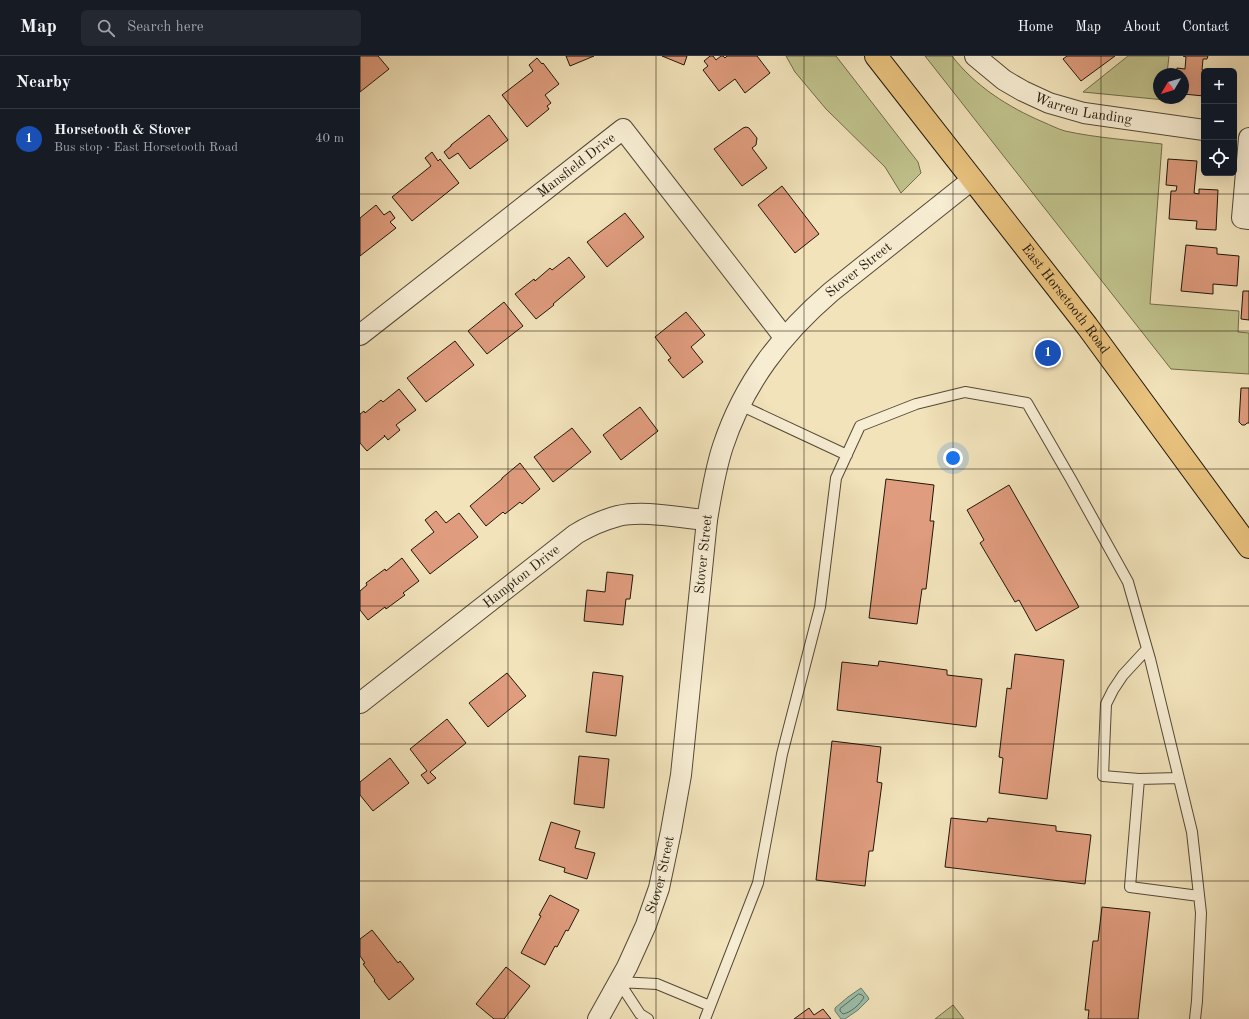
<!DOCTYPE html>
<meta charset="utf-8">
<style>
:root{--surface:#171b24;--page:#242831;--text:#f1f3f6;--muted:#9ea1a6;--line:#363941;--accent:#c59692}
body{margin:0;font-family:"Old Standard TT",serif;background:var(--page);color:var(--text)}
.controls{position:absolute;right:12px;top:12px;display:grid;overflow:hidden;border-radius:6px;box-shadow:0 4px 16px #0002}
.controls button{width:36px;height:36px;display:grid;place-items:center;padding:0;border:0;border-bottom:1px solid var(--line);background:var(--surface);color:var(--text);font:20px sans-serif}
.compass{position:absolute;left:793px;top:12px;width:36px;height:36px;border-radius:50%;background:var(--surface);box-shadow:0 4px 16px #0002;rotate:232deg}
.you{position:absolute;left:593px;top:402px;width:14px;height:14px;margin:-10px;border:3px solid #fff;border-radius:50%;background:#1a73e8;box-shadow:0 0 0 6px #1a73e833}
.badge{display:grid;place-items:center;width:26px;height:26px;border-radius:50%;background:var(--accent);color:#fff;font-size:13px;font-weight:700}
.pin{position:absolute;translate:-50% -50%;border:2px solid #fff;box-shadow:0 1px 4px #0006}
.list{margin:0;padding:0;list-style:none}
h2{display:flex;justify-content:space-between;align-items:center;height:52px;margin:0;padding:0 16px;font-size:17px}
h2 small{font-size:13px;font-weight:400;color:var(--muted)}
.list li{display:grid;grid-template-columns:26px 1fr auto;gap:12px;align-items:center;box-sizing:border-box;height:60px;padding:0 16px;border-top:1px solid var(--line)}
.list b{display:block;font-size:15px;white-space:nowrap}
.list p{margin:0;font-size:13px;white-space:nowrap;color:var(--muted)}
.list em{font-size:13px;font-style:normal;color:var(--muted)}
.icon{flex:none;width:22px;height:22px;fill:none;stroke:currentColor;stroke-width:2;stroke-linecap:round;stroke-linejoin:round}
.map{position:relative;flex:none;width:889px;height:963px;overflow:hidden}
header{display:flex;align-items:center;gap:24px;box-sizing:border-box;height:56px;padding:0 20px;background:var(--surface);border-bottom:1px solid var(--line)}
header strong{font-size:19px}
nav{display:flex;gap:22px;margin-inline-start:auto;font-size:14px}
.search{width:280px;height:36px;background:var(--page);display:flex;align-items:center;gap:10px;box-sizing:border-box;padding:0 14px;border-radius:6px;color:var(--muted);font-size:15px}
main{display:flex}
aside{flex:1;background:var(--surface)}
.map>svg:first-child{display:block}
</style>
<header>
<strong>Map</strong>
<div class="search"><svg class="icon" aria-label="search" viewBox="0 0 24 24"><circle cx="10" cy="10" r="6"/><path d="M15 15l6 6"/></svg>Search here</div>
<nav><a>Home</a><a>Map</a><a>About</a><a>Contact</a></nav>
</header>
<main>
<aside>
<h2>Nearby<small></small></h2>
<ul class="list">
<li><span class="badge" style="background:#1a4fb4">1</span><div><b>Horsetooth &amp; Stover</b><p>Bus stop · East Horsetooth Road</p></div><em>40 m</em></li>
</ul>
</aside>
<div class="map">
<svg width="889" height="963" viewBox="0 0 889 963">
<rect width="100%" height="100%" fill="#f2e3bb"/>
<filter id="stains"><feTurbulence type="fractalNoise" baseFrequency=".005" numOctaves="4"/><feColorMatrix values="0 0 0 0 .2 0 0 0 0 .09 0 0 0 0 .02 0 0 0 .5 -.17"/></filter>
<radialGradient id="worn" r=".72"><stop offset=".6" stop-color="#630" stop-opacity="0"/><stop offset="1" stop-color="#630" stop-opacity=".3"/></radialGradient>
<path fill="#c0c28c" stroke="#706c4b" d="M 426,0 L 476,0 L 558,106 L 561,117 L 541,137 L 525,111 L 466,53 L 435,16 Z
M 565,0 L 592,0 C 615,30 648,51 683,66 C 690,69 698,73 705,75 C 737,82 770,84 802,88 L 790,248 L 879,255 L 878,276 L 889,277 L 889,318 L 811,313 Z
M 768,0 L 809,0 L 807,18 L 799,18 L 799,42 L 806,42 L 805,44 L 723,36 Z
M 593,949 L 604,963 L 575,963 Z"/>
<path fill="#9cbfab" stroke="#6a7c6b" d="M 501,932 L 508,941 L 509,943 L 498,954 L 485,963 L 481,963 L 475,955 L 475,952 L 488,941 Z"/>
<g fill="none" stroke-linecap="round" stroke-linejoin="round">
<path stroke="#5e6b5a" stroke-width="1" d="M 499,938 L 502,939 L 504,941 C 501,948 490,957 483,958 L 480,955 L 480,953 Z"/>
</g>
<path fill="#df9c7e" stroke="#20170a" d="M 0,0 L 18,0 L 29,13 L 0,36 Z
M 206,0 L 234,0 L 210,10 Z
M 302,0 L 327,0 L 324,9 Z
M 350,0 L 353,0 L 356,4 L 361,0 L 363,0 L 365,2 L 367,0 L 397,0 L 410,17 L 385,37 L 375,23 L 359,35 L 343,14 L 348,10 L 344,5 Z
M 707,0 L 755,0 L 721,25 L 703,3 Z
M 823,0 L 848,0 L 847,3 L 843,3 L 842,14 L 846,15 L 844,15 L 844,40 L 823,38 L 823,18 L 816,18 L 817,12 L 825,13 L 826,1 Z
M 177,2 L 182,8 L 183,7 L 199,28 L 185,39 L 191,47 L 187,50 L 189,53 L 167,71 L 142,39 L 173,15 L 169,9 Z
M 129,59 L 148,84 L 110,113 L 98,97 L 89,103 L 84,96 L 91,90 L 91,89 Z
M 386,71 L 389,72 L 397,82 L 396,89 L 392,92 L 407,112 L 382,130 L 354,93 L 383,72 Z
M 72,96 L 78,105 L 80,103 L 99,127 L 52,165 L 32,141 L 71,110 L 65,102 Z
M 808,103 L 837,105 L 834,137 L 839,138 L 839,133 L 858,134 L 856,174 L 836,173 L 837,165 L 809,163 L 811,135 L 816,135 L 817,130 L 806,129 Z
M 422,130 L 459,178 L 435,197 L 398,149 Z
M 16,149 L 24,159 L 30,155 L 35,162 L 30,166 L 36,172 L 0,200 L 0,162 Z
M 265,157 L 284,181 L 247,211 L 227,186 Z
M 826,189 L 857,192 L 857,198 L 879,200 L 877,230 L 853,228 L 853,238 L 821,235 Z
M 209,201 L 225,221 L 193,248 L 194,249 L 176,263 L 155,238 L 174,223 L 175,225 L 190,212 L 192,214 Z
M 883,235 L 889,235 L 889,264 L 881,263 Z
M 144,246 L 163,270 L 127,298 L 108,275 Z
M 326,256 L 345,279 L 331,291 L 343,306 L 323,322 L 308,304 L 311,302 L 295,281 Z
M 95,285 L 114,309 L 66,346 L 47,322 Z
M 881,332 L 889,332 L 889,367 L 887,367 L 885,369 L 882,369 L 879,366 Z
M 39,333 L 56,354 L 36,369 L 40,374 L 28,384 L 24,379 L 25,380 L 7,395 L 0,387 L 0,358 L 4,355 L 5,357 L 21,344 L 23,346 Z
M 280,351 L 298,375 L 261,404 L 243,379 Z
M 212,372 L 231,396 L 193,426 L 174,401 Z
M 160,407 L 180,433 L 162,448 L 160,446 L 145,458 L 143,456 L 126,470 L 110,450 L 142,423 L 142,422 Z
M 526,423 L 574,429 L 570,465 L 574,465 L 566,533 L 562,533 L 557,568 L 509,562 Z
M 649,429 L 719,551 L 676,575 L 659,544 L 655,546 L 620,487 L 624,484 L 607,454 Z
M 76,455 L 86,467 L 99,457 L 118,481 L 70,518 L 51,494 L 74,476 L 65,464 Z
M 42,502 L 59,525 L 43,537 L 45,539 L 26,553 L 25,551 L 8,564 L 0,554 L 0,535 L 7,529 L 6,527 L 25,513 L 26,515 Z
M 247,516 L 273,519 L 270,543 L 266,543 L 263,569 L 224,565 L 227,534 L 245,536 Z
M 655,598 L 704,604 L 687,743 L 639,737 L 643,702 L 639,701 L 647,632 L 651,633 Z
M 519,605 L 587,614 L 587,619 L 622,623 L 616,671 L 477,654 L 482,606 L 518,610 Z
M 233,616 L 263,620 L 256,680 L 226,676 Z
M 147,617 L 166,640 L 128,671 L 109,647 Z
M 87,663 L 106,687 L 70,716 L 76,722 L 68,728 L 61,719 L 67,715 L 50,693 Z
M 472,685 L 521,691 L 517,726 L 522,727 L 513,795 L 509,795 L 505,830 L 456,824 Z
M 219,700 L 249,703 L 244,752 L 214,748 Z
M 30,702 L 49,727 L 13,755 L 0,739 L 0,726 Z
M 591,762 L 627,766 L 628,762 L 696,770 L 696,775 L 731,779 L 725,828 L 585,811 Z
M 191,766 L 220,775 L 215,792 L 235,797 L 227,823 L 204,816 L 205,812 L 179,804 Z
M 190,839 L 219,854 L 208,875 L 206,874 L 197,891 L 195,890 L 185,909 L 161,897 L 181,860 L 179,859 Z
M 742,851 L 790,856 L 778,963 L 728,963 L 729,954 L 725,954 L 733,885 L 738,885 Z
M 12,874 L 38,907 L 40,905 L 54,923 L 29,944 L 14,925 L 15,924 L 3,908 L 5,907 L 0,900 L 0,883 Z
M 146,911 L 170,930 L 144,963 L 134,963 L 116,948 Z
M 449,952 L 454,959 L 463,953 L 471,963 L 434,963 Z"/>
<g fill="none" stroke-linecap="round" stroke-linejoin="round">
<defs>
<path id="lane" d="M 380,349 L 487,399
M 819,722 L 779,723 L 770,831 L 839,840
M 779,723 L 743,720 L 746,648 L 753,634 L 763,619 L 787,593
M 288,963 L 280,958 L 259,926 L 297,928 L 350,950
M 345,963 L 398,827 L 422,698 L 460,551 L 476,422 L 500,370 L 556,348 L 605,336 L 667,347 L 712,425 L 768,526 L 790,603 L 832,776 L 841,857 L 837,945 L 835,963"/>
<g id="street">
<path id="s1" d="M 615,0 L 644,24 L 663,35 L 689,47 L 724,57 L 844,74"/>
<path d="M 889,82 L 882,162 L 889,163"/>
<path id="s2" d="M 0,279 L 263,73 L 424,281"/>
<path id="s3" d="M 0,647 L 216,478 C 229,470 243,464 258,460 C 284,454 320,462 347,464"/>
<path id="s4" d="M 238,963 L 267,911 L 286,869 L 299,832 L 311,775 L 321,719 L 347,464 C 351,440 355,414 363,390 C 384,327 421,279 471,236 L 613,123"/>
</g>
<g id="primary">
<path id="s5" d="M 516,0 L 727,270 L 889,491"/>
</g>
</defs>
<use href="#lane" stroke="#544a36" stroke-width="12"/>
<use href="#street" stroke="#544a36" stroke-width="22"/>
<use href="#primary" stroke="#20170a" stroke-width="24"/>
<use href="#lane" stroke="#f7edd3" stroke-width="10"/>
<use href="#street" stroke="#f7edd3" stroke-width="20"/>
<use href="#primary" stroke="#e9c27e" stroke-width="22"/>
</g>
<path fill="none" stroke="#20170a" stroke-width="1" stroke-opacity="0.55" d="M 148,0 L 148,963M 296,0 L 296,963M 444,0 L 444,963M 593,0 L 593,963M 741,0 L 741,963M 0,138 L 889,138M 0,275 L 889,275M 0,413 L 889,413M 0,550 L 889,550M 0,688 L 889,688M 0,825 L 889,825"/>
<g text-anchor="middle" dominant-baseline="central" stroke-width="4" stroke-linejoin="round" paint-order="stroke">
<g font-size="14" fill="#20170a" stroke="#f7edd3">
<text stroke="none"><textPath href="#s1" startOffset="123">Warren Landing</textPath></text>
<text stroke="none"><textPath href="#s2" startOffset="275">Mansfield Drive</textPath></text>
<text stroke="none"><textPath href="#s4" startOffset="818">Stover Street</textPath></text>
<text stroke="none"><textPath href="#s5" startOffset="308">East Horsetooth Road</textPath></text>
<text stroke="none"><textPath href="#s4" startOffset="482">Stover Street</textPath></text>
<text stroke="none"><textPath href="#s3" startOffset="205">Hampton Drive</textPath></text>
<text stroke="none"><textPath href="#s4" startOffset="158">Stover Street</textPath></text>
</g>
</g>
<rect width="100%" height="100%" filter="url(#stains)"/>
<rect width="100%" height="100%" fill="url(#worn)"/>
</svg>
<div class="controls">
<button>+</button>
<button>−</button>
<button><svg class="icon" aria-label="locate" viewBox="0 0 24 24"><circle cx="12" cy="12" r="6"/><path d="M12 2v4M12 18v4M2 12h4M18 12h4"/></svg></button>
</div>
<svg class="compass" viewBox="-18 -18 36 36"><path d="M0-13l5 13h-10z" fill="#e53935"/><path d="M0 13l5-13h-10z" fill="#9ea1a6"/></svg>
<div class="you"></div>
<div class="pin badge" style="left:688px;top:297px;background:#1a4fb4">1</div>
</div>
</main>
